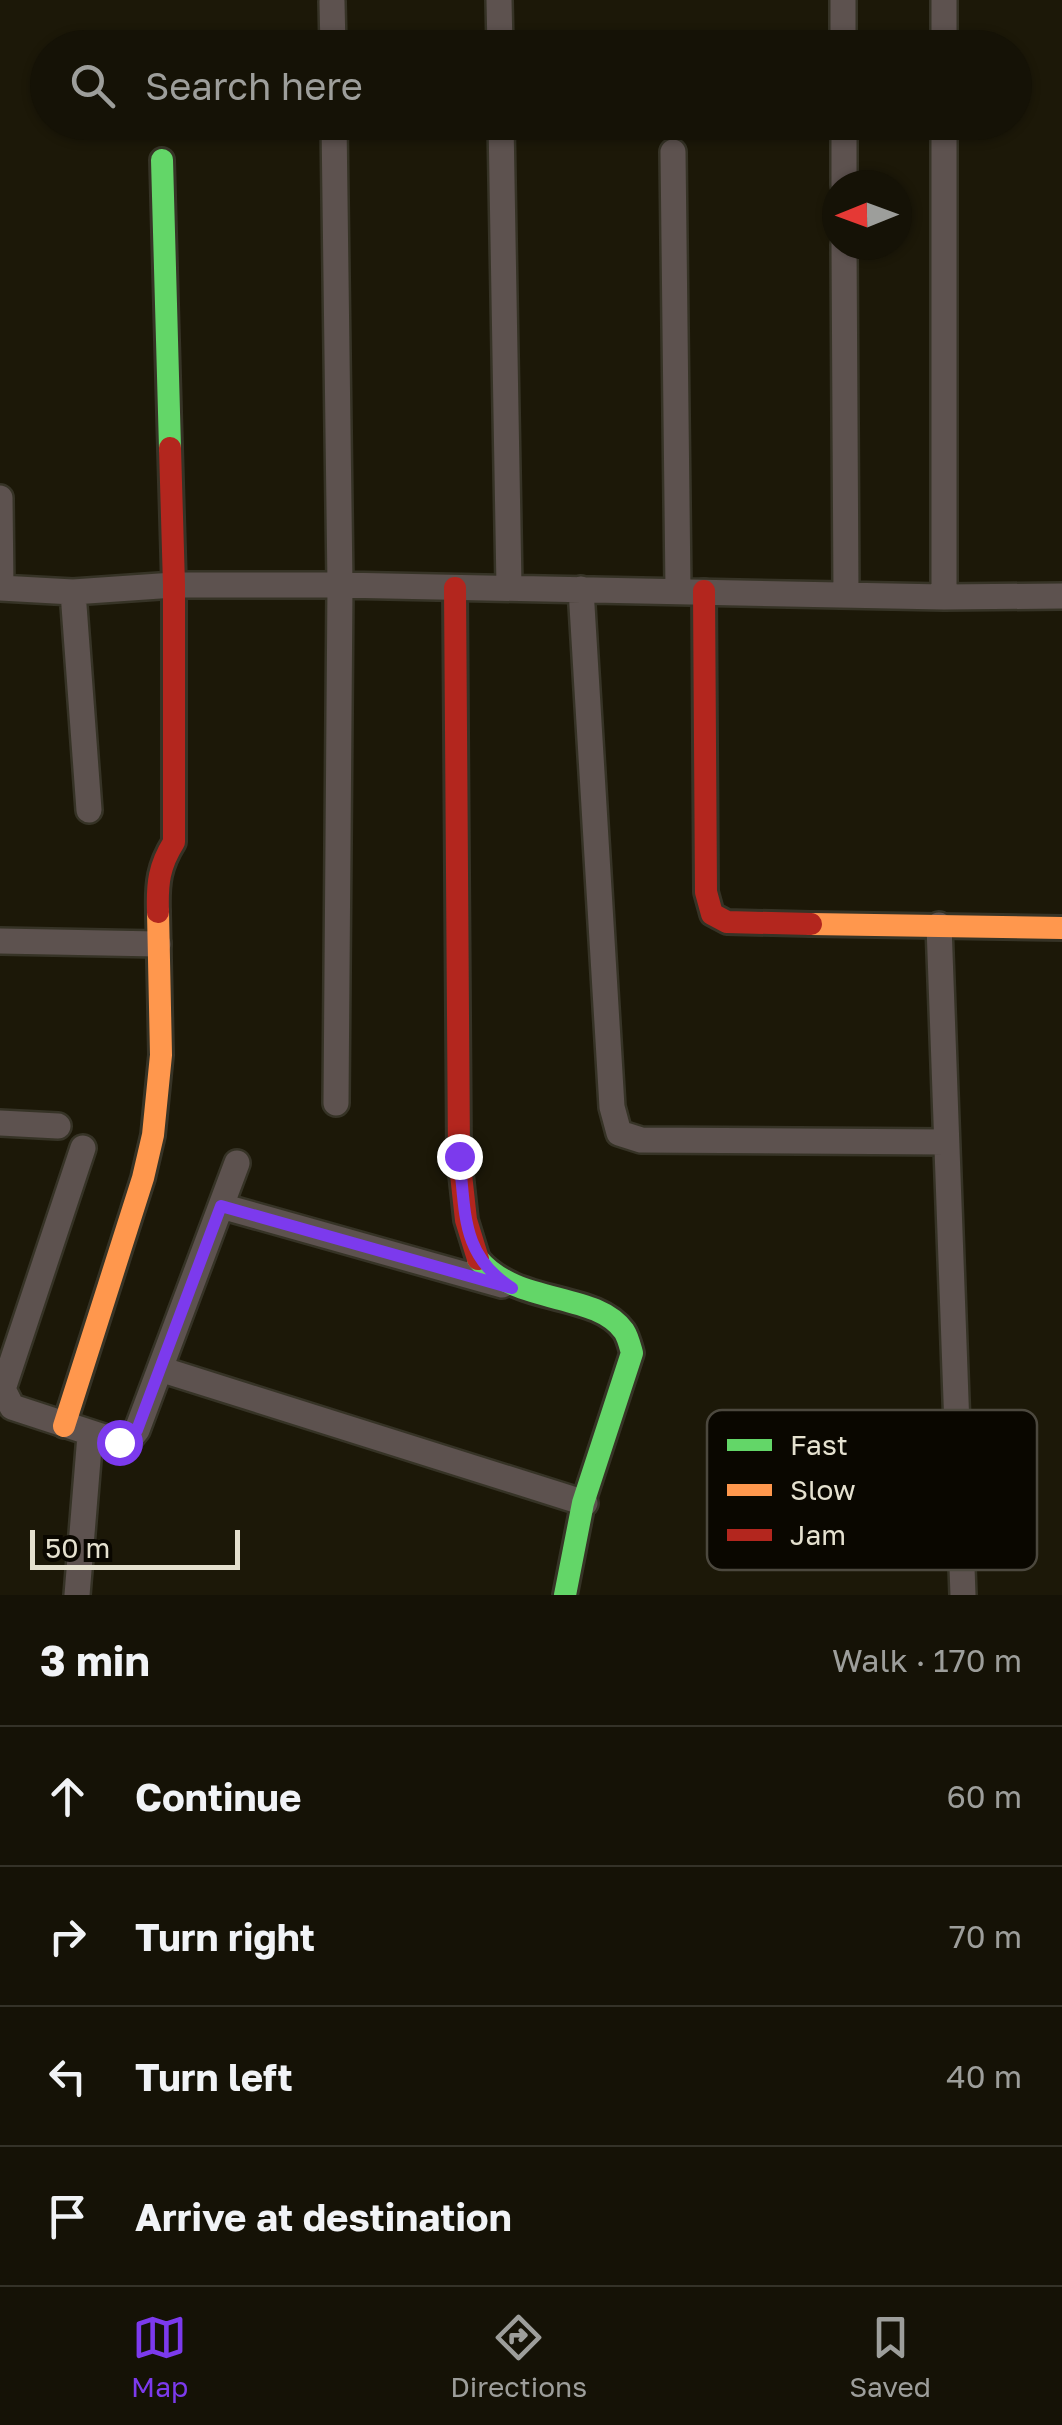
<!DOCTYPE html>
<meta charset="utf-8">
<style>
:root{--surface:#151206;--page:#222014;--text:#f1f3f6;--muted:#9d9e9b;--line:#343228;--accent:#7c3aed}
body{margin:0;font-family:"Golos Text",sans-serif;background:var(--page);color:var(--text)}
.compass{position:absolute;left:822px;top:170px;width:90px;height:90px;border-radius:50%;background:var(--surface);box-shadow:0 2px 8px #0004;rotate:269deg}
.scale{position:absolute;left:30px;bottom:25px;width:210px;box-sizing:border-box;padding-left:10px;border:5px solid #e5e1cf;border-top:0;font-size:28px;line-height:35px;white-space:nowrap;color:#e5e1cf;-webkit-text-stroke:8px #0a0700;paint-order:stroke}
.stop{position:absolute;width:30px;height:30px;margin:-22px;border:8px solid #7c3aed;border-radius:50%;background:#fff}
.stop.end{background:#7c3aed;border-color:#fff;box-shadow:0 2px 10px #0008}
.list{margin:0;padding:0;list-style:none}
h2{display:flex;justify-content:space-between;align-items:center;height:130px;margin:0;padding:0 40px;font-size:42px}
h2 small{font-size:32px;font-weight:400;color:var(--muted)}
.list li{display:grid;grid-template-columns:65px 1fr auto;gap:30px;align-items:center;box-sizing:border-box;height:140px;padding:0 40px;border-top:2px solid var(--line)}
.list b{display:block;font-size:38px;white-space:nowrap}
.list em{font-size:32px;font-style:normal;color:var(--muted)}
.icon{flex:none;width:55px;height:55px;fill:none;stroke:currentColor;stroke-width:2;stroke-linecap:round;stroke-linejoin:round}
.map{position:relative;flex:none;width:1062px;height:1595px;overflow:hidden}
.search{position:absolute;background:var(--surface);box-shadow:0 2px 8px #0004;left:30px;right:30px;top:30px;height:110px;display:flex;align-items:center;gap:25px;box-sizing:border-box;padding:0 35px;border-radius:55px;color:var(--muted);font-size:38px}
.sheet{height:690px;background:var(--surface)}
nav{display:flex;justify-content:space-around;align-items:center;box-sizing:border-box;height:140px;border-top:2px solid var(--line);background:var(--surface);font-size:28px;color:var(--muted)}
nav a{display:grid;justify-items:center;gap:5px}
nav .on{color:var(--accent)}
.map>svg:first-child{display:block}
</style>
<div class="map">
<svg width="1062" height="1595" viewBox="0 0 1062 1595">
<rect width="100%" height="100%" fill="#1c1808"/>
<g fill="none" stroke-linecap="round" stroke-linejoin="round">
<defs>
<path id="street" d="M 499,0 L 500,48
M 843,0 L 843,48
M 332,2 L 333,48
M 944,48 L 944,0
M 334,122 L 340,585 L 336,1103
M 501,122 L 509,587
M 844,122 L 844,185
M 673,152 L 678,590
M 844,245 L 846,595
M 0,498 L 1,588
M 0,588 L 73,592 L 174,585 L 340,585 L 944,597 L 1062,596
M 581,589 L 612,1107 L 619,1133 L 641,1140 L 946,1142
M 73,592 L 89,810
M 944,597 L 944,122
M 939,925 L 963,1595
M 0,941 L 158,944
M 0,1123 L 58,1126
M 83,1148 L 3,1389 L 12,1407 L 119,1442 L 128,1441 L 137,1430 L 237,1163
M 221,1206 L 502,1285
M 160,1369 L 585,1503
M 77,1595 L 90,1435"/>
<path id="fast" d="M 162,160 L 170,448
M 478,1259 C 517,1306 595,1291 624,1331 C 628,1337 630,1346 632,1353 L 583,1503 L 565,1595"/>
<path id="slow" d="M 811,924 L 1062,928
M 64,1426 L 143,1178 L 153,1135 L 161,1055 L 158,912"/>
<path id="jam" d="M 455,588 L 459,1156 L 466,1220 L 478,1259
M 704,591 L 706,892 L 712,914 L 727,922 L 811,924
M 158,912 C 157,883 159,866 174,842 L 174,585 L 170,448"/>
</defs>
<use href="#street" stroke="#363326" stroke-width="30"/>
<use href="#fast" stroke="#363326" stroke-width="28"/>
<use href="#slow" stroke="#363326" stroke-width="28"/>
<use href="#jam" stroke="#363326" stroke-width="28"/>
<use href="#street" stroke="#5d524f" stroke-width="25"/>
<use href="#fast" stroke="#63d668" stroke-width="22"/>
<use href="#slow" stroke="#ff974d" stroke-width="22"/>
<use href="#jam" stroke="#b3261e" stroke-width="22"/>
</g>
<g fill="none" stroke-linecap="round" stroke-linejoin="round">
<path stroke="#7c3aed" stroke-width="12" d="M 119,1442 L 128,1441 L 137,1430 L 221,1206 L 512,1288 C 460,1255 466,1212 459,1156"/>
</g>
<rect x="707" y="1410" width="330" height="160" rx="15" fill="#0a0700" stroke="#4c483e" stroke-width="2.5"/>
<rect x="727" y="1439" width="45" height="12" fill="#63d668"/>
<rect x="727" y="1484" width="45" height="12" fill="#ff974d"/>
<rect x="727" y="1529" width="45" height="12" fill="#b3261e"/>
<g font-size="28" fill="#e5e1cf">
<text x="790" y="1455">Fast</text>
<text x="790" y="1500">Slow</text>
<text x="790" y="1545">Jam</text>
</g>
</svg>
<svg class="compass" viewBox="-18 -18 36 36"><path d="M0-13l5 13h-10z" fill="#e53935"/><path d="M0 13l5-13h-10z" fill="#9d9e9b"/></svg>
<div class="scale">50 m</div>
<div class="stop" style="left:119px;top:1442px"></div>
<div class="stop end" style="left:459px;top:1156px"></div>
<div class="search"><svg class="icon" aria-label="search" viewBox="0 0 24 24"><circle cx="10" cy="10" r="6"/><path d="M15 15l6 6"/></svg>Search here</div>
</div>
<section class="sheet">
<h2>3 min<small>Walk · 170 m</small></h2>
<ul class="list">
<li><svg class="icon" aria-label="ahead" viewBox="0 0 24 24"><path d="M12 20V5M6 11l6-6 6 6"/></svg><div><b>Continue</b></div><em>60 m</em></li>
<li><svg class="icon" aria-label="right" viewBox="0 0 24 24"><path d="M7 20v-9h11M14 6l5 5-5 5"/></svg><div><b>Turn right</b></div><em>70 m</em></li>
<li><svg class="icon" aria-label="left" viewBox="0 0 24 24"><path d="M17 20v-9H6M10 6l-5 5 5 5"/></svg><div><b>Turn left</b></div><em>40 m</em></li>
<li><svg class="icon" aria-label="arrive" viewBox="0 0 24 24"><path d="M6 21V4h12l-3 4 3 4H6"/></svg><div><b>Arrive at destination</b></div></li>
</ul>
</section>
<nav>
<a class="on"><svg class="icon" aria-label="map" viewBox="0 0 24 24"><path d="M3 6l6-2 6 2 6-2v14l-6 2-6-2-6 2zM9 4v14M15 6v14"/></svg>Map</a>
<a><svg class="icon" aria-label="directions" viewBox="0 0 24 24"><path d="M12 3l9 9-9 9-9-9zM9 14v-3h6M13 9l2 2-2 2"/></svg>Directions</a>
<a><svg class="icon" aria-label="saved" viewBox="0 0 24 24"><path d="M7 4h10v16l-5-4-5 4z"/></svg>Saved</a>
</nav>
